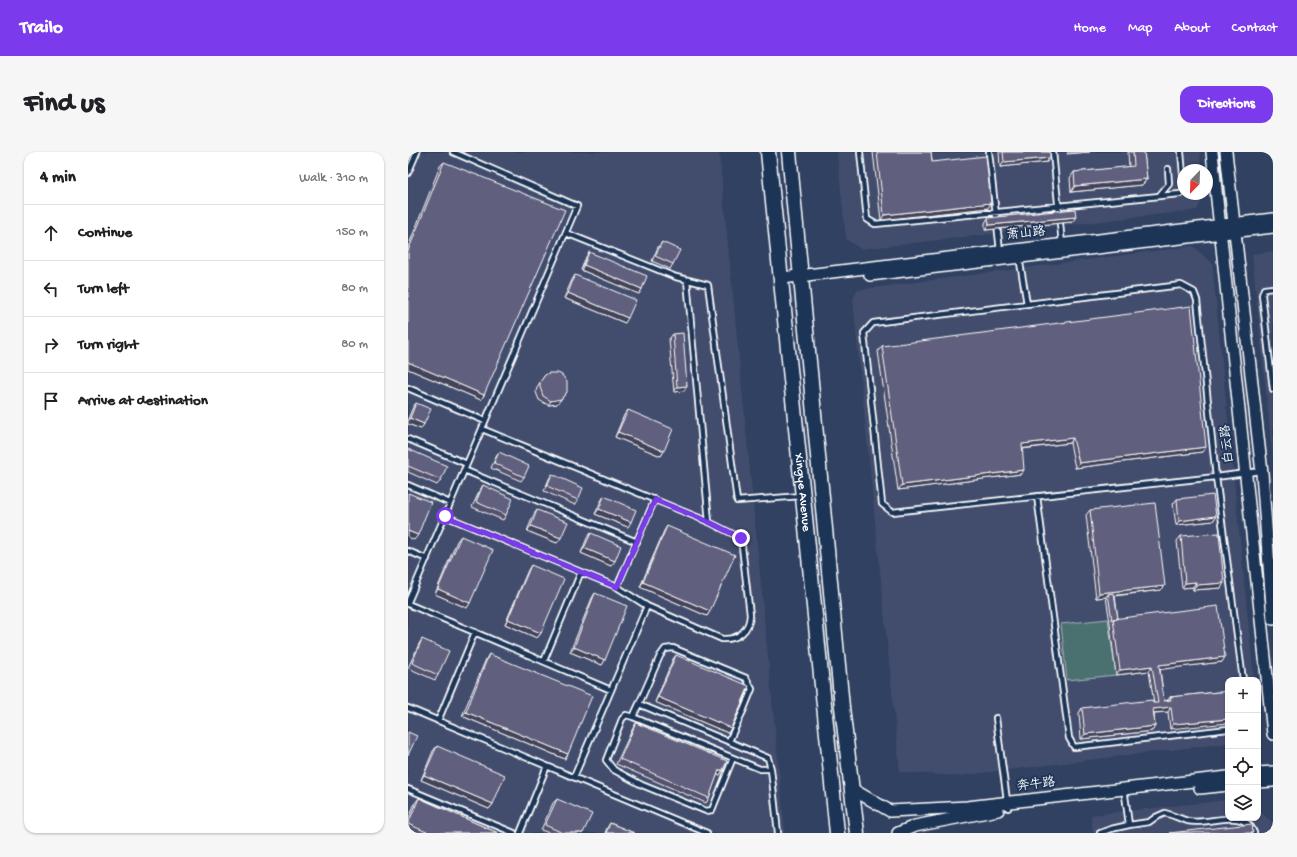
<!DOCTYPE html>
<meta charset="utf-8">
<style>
:root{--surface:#fff;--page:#f6f6f6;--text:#202124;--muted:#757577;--line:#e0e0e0;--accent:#7c3aed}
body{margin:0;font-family:"Gochi Hand","LXGW WenKai TC",sans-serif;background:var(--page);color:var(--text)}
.controls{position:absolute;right:12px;bottom:12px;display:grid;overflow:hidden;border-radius:8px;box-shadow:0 1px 3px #0004}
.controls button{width:36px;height:36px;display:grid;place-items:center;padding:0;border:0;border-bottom:1px solid var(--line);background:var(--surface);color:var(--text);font:20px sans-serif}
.compass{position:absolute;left:769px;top:12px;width:36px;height:36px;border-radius:50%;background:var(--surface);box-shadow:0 1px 3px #0004;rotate:203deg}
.stop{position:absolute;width:12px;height:12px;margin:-9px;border:3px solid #7c3aed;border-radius:50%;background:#fff}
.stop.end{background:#7c3aed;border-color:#fff;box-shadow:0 1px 4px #0008}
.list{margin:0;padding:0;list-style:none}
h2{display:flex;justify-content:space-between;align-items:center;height:52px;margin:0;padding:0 16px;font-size:17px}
h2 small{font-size:13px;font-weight:400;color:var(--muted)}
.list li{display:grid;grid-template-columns:26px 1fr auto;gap:12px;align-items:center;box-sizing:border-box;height:56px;padding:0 16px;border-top:1px solid var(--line)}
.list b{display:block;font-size:15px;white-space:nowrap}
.list em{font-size:13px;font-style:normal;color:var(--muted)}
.icon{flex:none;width:22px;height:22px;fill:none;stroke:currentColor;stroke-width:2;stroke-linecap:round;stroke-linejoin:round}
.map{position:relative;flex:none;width:865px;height:681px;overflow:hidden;border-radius:12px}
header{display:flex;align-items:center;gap:24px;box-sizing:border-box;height:56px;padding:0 20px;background:var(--accent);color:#fff}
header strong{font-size:19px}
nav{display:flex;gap:22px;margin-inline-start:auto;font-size:14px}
.intro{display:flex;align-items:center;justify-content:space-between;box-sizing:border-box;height:96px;padding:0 24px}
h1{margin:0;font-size:28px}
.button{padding:10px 18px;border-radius:12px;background:var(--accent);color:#fff;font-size:14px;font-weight:700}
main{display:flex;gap:24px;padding:0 24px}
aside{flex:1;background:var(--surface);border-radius:12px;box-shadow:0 1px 3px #0004}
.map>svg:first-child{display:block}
</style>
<header>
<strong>Trailo</strong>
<nav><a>Home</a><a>Map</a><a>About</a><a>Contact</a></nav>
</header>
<div class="intro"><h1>Find us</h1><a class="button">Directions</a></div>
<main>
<aside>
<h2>4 min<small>Walk · 310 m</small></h2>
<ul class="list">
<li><svg class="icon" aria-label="ahead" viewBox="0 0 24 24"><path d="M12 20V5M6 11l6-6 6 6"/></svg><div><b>Continue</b></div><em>150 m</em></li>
<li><svg class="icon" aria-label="left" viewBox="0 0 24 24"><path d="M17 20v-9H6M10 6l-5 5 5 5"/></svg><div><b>Turn left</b></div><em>80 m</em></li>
<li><svg class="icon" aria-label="right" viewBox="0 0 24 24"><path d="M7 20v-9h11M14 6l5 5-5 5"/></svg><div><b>Turn right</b></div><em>80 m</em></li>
<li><svg class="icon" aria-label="arrive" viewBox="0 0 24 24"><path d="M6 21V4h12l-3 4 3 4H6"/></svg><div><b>Arrive at destination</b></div></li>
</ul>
</aside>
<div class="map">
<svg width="865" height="681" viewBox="0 0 865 681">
<rect width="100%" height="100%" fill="#314162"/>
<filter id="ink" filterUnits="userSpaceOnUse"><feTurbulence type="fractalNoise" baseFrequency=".025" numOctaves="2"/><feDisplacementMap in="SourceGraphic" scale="8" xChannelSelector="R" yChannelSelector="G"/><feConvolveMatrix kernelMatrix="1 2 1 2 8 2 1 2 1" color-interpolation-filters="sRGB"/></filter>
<g filter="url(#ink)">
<path fill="#434e6d" d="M 0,0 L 311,0 L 377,681 L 0,681 Z
M 429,0 L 792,0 L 793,18 L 775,18 L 775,42 L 796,42 L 796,43 L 789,58 L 453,97 L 438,87 Z
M 785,94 L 804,111 L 846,528 L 820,528 L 820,591 L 549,624 L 492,620 L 445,147 L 449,138 Z
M 865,99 L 865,309 L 844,102 Z
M 820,648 L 820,666 L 850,666 L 850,658 L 863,669 L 864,681 L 685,681 L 683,663 Z"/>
<path fill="#4b6f70" stroke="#a5b7b8" d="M 700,467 L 708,523 L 659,528 L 653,472 Z"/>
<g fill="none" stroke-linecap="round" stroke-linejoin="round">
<defs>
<path id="service" d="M 452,0 L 459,67 L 467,72 L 772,42 L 775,40
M 581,0 L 592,99
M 645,0 L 654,92
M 773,0 L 775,23
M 0,21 L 9,0
M 751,44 L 761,32 L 760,17
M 158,81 L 268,125 L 300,133 L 329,349 L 393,344
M 611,105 L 619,152 L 465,171 L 456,181 L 474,352 L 484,360 L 808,325 L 789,148 L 786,140 L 773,133 L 619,152
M 865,136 L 856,137 L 854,143 L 865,237
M 0,236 L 77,269
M 74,277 L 301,370 L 279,128
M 0,287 L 59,312
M 56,318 L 229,390
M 0,333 L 42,351
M 629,344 L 661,586 L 666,595 L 820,577
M 37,364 L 209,435 L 239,454
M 0,399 L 19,407
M 209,435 L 247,347
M 0,450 L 169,54 L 45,0
M 0,452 L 203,538
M 136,509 L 173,420
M 835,528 L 808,325 L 853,319
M 0,556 L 299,681
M 225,565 L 231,552
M 588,566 L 600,656
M 30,569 L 67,480
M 321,589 L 336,557 L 344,537 L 338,526 L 265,496 L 257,497 L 252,504 L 231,552 L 360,606 L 363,617
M 325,606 L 304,658 L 298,659 L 234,633 L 206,618 L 198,608 L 214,567 L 218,563 L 225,565 L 352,617 L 363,617 L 370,681
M 166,625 L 239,454 L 314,487 C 330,488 341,479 342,463 L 333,386 L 301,370
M 0,637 L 106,681
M 717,643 L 721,673 L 741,670 L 748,665 L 757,661 C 764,663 773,667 780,669 C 800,674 836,654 846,681
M 112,681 L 139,614
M 692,681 L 703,677 L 721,673"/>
<path id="tertiary" d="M 804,0 L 865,582
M 818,0 L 854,321 L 865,467
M 462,123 L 865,75
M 374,126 L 865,67
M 850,621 L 865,620
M 850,630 L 865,629
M 792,636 L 820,633
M 444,637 L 482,659 L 559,655 L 820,625
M 490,681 L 507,674 L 590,658"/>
<g id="primary">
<path id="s1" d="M 360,0 L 429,681"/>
<path d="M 381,0 L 434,555 L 449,681"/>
</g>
</defs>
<use href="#service" stroke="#fff" stroke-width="8"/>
<use href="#tertiary" stroke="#fff" stroke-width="14"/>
<use href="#primary" stroke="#fff" stroke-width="17"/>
<use href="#service" stroke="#1d3557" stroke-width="4.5"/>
<use href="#tertiary" stroke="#1d3557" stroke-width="11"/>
<use href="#primary" stroke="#1d3557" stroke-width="14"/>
</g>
<path fill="#53516c" stroke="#fff" d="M 465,0 L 523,0 L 524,10 L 580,56 L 473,68 Z
M 591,0 L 642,0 L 639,10 L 592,15 Z
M 720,0 L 736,0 L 739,27 L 734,33 L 663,40 L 662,26 L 666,20 L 721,15 Z
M 36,10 L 76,243 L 73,248 L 0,217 L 0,95 L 32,14 Z
M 580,66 L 664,70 L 577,78 L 577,71 Z
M 254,90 L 265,112 L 262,117 L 244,109 L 250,95 Z
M 181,100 L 234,137 L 231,142 L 173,118 L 178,105 Z
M 167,123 L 217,171 L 156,146 L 164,128 Z
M 265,182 L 279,234 L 276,239 L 266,240 L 261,187 Z
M 474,194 L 794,300 L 667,316 L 662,291 L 614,297 L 613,322 L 490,338 L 470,199 Z
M 137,223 L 159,240 L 149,252 L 140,253 L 131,248 L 128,240 L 129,235 Z
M 8,251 L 16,272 L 13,277 L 0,272 L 0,267 L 5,255 Z
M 220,258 L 256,299 L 253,304 L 207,285 L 216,263 Z
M 0,297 L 33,328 L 29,333 L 0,320 Z
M 91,300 L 116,325 L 113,329 L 83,316 L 88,305 Z
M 144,322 L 170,348 L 167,353 L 136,339 L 141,327 Z
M 75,333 L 98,363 L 95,368 L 64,355 L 72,338 Z
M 196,344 L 220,375 L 187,362 L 193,349 Z
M 769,347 L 808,364 L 805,369 L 768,373 L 765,352 Z
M 129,358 L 149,391 L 119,379 L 126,362 Z
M 682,358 L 757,434 L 753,438 L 707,444 L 710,467 L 814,510 L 752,517 L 756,549 L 760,548 L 762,545 L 820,539 L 762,577 L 760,560 L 746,561 L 747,574 L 744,579 L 673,587 L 671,561 L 674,556 L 746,551 L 741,519 L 708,523 L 702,472 L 702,471 L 698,445 L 688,446 L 678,363 Z
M 259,374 L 302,459 L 299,464 L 232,435 L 256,379 Z
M 183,381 L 203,414 L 173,401 L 179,386 Z
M 53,384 L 59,456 L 27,442 L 49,389 Z
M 773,384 L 813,436 L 785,438 L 785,435 L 774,436 L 769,389 Z
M 123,413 L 133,481 L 129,486 L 97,472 L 120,418 Z
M 187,441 L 197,508 L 194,513 L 162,500 L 184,446 Z
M 14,487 L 30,523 L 27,528 L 0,516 L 11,492 Z
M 81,502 L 157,607 L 54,564 L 78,507 Z
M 268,503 L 320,581 L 247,550 L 265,507 Z
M 228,571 L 315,618 L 312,623 L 309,623 L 301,646 L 298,651 L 208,612 L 225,576 Z
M 29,594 L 85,652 L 81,657 L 13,628 L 25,599 Z
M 11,646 L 90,681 L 7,681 L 0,678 L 0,668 L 7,651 Z
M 149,647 L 175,681 L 141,681 L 133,678 L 145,651 Z
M 202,671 L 226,681 L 197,681 L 199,676 Z"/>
<path fill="#434258" stroke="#fff" d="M 660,0 L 682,0 L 659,2 Z
M 642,6 L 639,10 L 592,15 L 596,10 Z
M 739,27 L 734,33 L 663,40 L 667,34 Z
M 583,51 L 580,56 L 473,68 L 476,63 Z
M 668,65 L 664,70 L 577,78 L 581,73 Z
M 176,113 L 234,137 L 231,142 L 173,118 Z
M 160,141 L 220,166 L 217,171 L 156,146 Z
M 0,210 L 76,243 L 73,248 L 0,217 Z
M 279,234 L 276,239 L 266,240 L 269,235 Z
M 159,240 L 149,252 L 140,253 L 143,249 Z
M 2,266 L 16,272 L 13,277 L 0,272 L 0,269 Z
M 210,280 L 256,299 L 253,304 L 207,285 Z
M 665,286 L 662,291 L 610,297 L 614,292 Z
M 798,295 L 794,300 L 667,316 L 671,311 Z
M 616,318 L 613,322 L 490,338 L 494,333 Z
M 191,357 L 223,370 L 220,375 L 187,362 Z
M 808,364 L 805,369 L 768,373 L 771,369 Z
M 123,374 L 153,386 L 149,391 L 119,379 Z
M 0,379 L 10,383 L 6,388 L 0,385 Z
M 176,396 L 207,409 L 203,414 L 173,401 Z
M 235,430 L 302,459 L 299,464 L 232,435 Z
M 788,430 L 785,435 L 774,436 L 777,431 Z
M 816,431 L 813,436 L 785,438 L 788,433 Z
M 757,434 L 753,438 L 701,444 L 700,442 L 698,445 L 688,446 L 691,441 Z
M 30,437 L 62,451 L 59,456 L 27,442 Z
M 100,467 L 133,481 L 129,486 L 97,472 Z
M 166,495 L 197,508 L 194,513 L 162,500 Z
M 817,505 L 814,510 L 748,518 L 751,513 Z
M 744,514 L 741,519 L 708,523 L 712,518 Z
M 250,545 L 323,576 L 320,581 L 247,550 Z
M 763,555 L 760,560 L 742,561 L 745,557 Z
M 58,560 L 160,602 L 157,607 L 54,564 Z
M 820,567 L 820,571 L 762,577 L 765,572 Z
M 747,574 L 744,579 L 673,587 L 677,582 Z
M 311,618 L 315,618 L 312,623 L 308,623 Z
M 16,623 L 85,652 L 81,657 L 13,628 Z"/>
<path fill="#605e7d" stroke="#fff" d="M 469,0 L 523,0 L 524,10 L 578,4 L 583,51 L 476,63 Z
M 595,0 L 642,0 L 642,6 L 596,10 Z
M 725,0 L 736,0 L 739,27 L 667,34 L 666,20 L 726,14 Z
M 36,10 L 157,58 L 76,243 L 0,210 L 0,99 Z
M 667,57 L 668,65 L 581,73 L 580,66 Z
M 254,90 L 272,98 L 265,112 L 247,104 Z
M 181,100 L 239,124 L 234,137 L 176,113 Z
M 167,123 L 228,148 L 220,166 L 160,141 Z
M 783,154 L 798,295 L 671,311 L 665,286 L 614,292 L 616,318 L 494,333 L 474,194 Z
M 275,181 L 279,234 L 269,235 L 265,182 Z
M 141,221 L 150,221 L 154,223 L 159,230 L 159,240 L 153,247 L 143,249 L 135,244 L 132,235 L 132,230 L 137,223 Z
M 8,251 L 23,257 L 16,272 L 2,266 Z
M 220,258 L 265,277 L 256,299 L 210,280 Z
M 0,297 L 39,314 L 33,328 L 0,314 Z
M 91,300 L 121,314 L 116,325 L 86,311 Z
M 144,322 L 175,336 L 170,348 L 139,334 Z
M 75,333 L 105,347 L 98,363 L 68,350 Z
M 0,341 L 23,350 L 10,383 L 0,379 Z
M 805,343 L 808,364 L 771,369 L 769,347 Z
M 196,344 L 228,358 L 223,370 L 191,357 Z
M 747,351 L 757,434 L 691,441 L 682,358 Z
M 129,358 L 160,370 L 153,386 L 123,374 Z
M 259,374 L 327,403 L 302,459 L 235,430 Z
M 183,381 L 213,394 L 207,409 L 176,396 Z
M 811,381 L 816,431 L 788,433 L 788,430 L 777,431 L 773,384 Z
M 53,384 L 85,398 L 62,451 L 30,437 Z
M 123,413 L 156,427 L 133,481 L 100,467 Z
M 187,441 L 219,454 L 197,508 L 166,495 Z
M 706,441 L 710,467 L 705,467 L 704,468 L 700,442 Z
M 810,454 L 817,505 L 751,513 L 756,549 L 763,548 L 762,545 L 820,539 L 820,567 L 765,572 L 763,555 L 745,557 L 747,574 L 677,582 L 674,556 L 744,548 L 745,551 L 750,551 L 744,514 L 712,518 L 705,467 Z
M 14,487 L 41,499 L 30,523 L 4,511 Z
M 81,502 L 184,544 L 160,602 L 58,560 Z
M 268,503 L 341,534 L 323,576 L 250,545 Z
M 228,571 L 319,609 L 315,618 L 311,618 L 301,646 L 212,607 Z
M 0,580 L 9,584 L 0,603 Z
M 29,594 L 97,623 L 85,652 L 16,623 Z
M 11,646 L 90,681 L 21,681 L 0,672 Z
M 149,647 L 184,662 L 175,681 L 155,681 L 137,673 Z
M 202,671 L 226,681 L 198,681 Z
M 844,672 L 845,681 L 761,681 Z"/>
</g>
<g fill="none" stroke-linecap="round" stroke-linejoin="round" filter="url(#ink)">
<path stroke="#7c3aed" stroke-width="5" d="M 37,364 L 209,435 L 247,348 L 301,370 L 333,386"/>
</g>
<g text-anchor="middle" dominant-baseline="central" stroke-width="3.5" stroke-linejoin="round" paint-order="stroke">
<g font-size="13" fill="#fff" stroke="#1d3557">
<text transform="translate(618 82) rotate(-6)">萧山路</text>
<text transform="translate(820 292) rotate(-96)">白云路</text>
<text stroke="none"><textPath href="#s1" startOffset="342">Xingye Avenue</textPath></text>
<text transform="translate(628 633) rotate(-7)">奔牛路</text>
</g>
</g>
</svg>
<div class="controls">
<button>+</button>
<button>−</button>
<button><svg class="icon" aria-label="locate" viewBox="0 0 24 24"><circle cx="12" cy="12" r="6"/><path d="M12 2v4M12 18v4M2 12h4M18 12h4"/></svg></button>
<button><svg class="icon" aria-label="layers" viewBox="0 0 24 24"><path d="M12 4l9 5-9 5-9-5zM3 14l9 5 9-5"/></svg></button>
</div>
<svg class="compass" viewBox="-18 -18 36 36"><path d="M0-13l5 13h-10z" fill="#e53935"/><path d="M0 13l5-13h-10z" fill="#757577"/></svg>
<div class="stop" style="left:37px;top:364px"></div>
<div class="stop end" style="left:333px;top:386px"></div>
</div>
</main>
